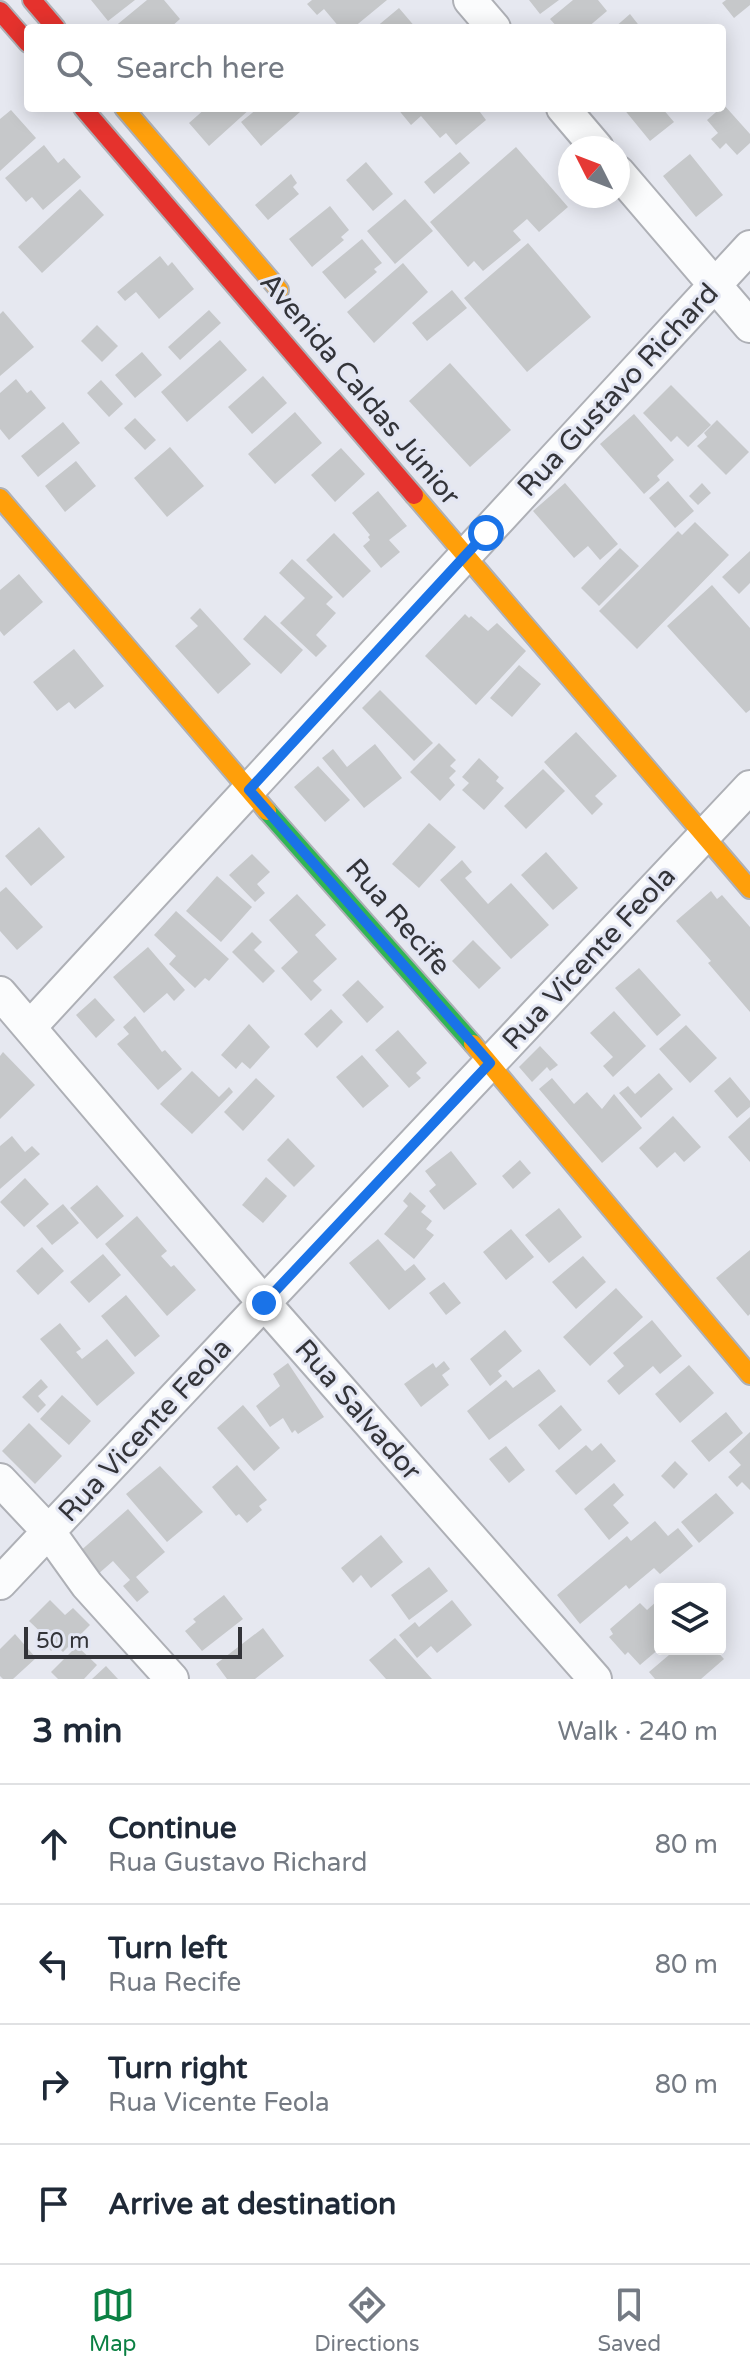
<!DOCTYPE html>
<meta charset="utf-8">
<style>
:root{--surface:#fff;--page:#f6f6f7;--text:#1f2937;--muted:#747a83;--line:#e0e1e3;--accent:#0b8043}
body{margin:0;font-family:"Varela Round",sans-serif;background:var(--page);color:var(--text)}
.controls{position:absolute;right:24px;bottom:24px;display:grid;overflow:hidden;border-radius:8px;box-shadow:0 4px 20px #0003}
.controls button{width:72px;height:72px;display:grid;place-items:center;padding:0;border:0;border-bottom:2px solid var(--line);background:var(--surface);color:var(--text);font:40px sans-serif}
.compass{position:absolute;left:558px;top:136px;width:72px;height:72px;border-radius:50%;background:var(--surface);box-shadow:0 4px 20px #0003;rotate:312deg}
.scale{position:absolute;left:24px;bottom:20px;width:218px;box-sizing:border-box;padding-left:8px;border:4px solid #333439;border-top:0;font-size:22px;line-height:28px;white-space:nowrap;color:#333439;-webkit-text-stroke:6px #e3e6f3;paint-order:stroke}
.stop{position:absolute;width:24px;height:24px;margin:-18px;border:6px solid #1a73e8;border-radius:50%;background:#fff}
.stop.end{background:#1a73e8;border-color:#fff;box-shadow:0 2px 8px #0008}
.list{margin:0;padding:0;list-style:none}
h2{display:flex;justify-content:space-between;align-items:center;height:104px;margin:0;padding:0 32px;font-size:34px}
h2 small{font-size:26px;font-weight:400;color:var(--muted)}
.list li{display:grid;grid-template-columns:52px 1fr auto;gap:24px;align-items:center;box-sizing:border-box;height:120px;padding:0 32px;border-top:2px solid var(--line)}
.list b{display:block;font-size:30px;white-space:nowrap}
.list p{margin:0;font-size:26px;white-space:nowrap;color:var(--muted)}
.list em{font-size:26px;font-style:normal;color:var(--muted)}
.icon{flex:none;width:44px;height:44px;fill:none;stroke:currentColor;stroke-width:2;stroke-linecap:round;stroke-linejoin:round}
.map{position:relative;flex:none;width:750px;height:1679px;overflow:hidden}
.search{position:absolute;background:var(--surface);box-shadow:0 4px 20px #0003;left:24px;right:24px;top:24px;height:88px;display:flex;align-items:center;gap:20px;box-sizing:border-box;padding:0 28px;border-radius:8px;color:var(--muted);font-size:30px}
.sheet{height:584px;background:var(--surface)}
nav{display:flex;justify-content:space-around;align-items:center;box-sizing:border-box;height:112px;border-top:2px solid var(--line);background:var(--surface);font-size:22px;color:var(--muted)}
nav a{display:grid;justify-items:center;gap:4px}
nav .on{color:var(--accent)}
.map>svg:first-child{display:block}
</style>
<div class="map">
<svg width="750" height="1679" viewBox="0 0 750 1679">
<rect width="100%" height="100%" fill="#e6e8f0"/>
<path fill="#c6c8ca" d="M 91,0 L 135,0 L 108,21 Z
M 147,0 L 164,0 L 180,19 L 170,28 L 113,28 Z
M 312,0 L 387,0 L 353,28 L 340,28 L 324,9 L 317,15 L 307,4 Z
M 529,0 L 559,0 L 540,14 Z
M 573,0 L 598,0 L 607,11 L 587,28 L 558,28 L 550,19 Z
M 726,0 L 750,0 L 750,5 L 734,18 L 722,3 Z
M 399,8 L 416,28 L 375,28 Z
M 630,14 L 641,28 L 614,28 Z
M 724,105 L 750,134 L 750,143 L 737,155 L 726,143 L 720,149 L 711,139 L 718,133 L 707,120 Z
M 206,108 L 251,108 L 209,146 L 189,123 Z
M 258,108 L 297,108 L 300,112 L 261,146 L 241,122 Z
M 397,108 L 477,108 L 486,120 L 456,145 L 446,133 L 440,138 L 421,116 L 411,125 Z
M 623,108 L 662,108 L 674,122 L 650,141 Z
M 11,110 L 36,138 L 0,171 L 0,119 Z
M 44,145 L 58,163 L 64,158 L 81,177 L 43,210 L 32,197 L 26,202 L 5,178 Z
M 516,147 L 568,207 L 539,232 L 527,219 L 513,231 L 521,240 L 483,271 L 474,261 L 468,267 L 430,222 Z
M 460,152 L 470,163 L 434,194 L 424,182 Z
M 690,154 L 723,195 L 696,217 L 663,176 Z
M 366,162 L 393,194 L 373,211 L 346,180 Z
M 291,174 L 297,183 L 293,187 L 299,194 L 268,220 L 255,205 Z
M 80,189 L 104,215 L 42,273 L 18,247 Z
M 405,199 L 433,231 L 395,264 L 367,231 Z
M 330,206 L 349,230 L 341,237 L 344,240 L 312,267 L 289,239 Z
M 362,239 L 382,263 L 374,269 L 377,272 L 345,299 L 322,272 Z
M 528,243 L 591,317 L 527,372 L 464,298 Z
M 160,256 L 168,266 L 172,262 L 194,289 L 159,319 L 136,292 L 125,301 L 117,292 Z
M 403,263 L 428,292 L 374,343 L 347,312 Z
M 452,290 L 467,308 L 427,341 L 412,323 Z
M 209,310 L 221,323 L 180,360 L 168,347 Z
M 3,311 L 34,347 L 0,376 L 0,314 Z
M 97,325 L 118,346 L 102,362 L 81,341 Z
M 220,340 L 247,370 L 187,422 L 161,392 Z
M 142,352 L 162,375 L 135,398 L 115,375 Z
M 450,363 L 511,430 L 470,467 L 409,401 Z
M 263,376 L 287,403 L 252,434 L 228,407 Z
M 16,379 L 27,393 L 31,390 L 46,408 L 9,440 L 0,429 L 0,393 Z
M 101,380 L 123,404 L 109,417 L 87,393 Z
M 671,385 L 711,425 L 688,447 L 677,436 L 671,442 L 643,413 Z
M 295,412 L 322,443 L 275,484 L 248,454 Z
M 634,414 L 674,460 L 657,476 L 660,480 L 644,494 L 600,444 Z
M 135,418 L 156,440 L 145,450 L 124,428 Z
M 717,420 L 749,452 L 726,475 L 697,446 L 707,437 L 704,433 Z
M 63,422 L 80,443 L 38,477 L 21,456 Z
M 170,447 L 204,486 L 167,517 L 134,478 Z
M 341,448 L 365,474 L 335,502 L 311,475 Z
M 76,461 L 96,486 L 65,512 L 45,486 Z
M 668,481 L 694,511 L 675,528 L 649,498 Z
M 565,483 L 618,544 L 600,560 L 588,546 L 574,558 L 533,511 Z
M 702,483 L 711,493 L 698,505 L 689,496 Z
M 378,491 L 407,526 L 389,540 L 400,552 L 381,568 L 363,546 L 370,540 L 368,537 L 370,535 L 352,513 Z
M 695,522 L 729,555 L 637,649 L 599,611 L 678,531 L 682,535 Z
M 334,533 L 371,571 L 343,598 L 306,560 Z
M 620,548 L 639,566 L 599,606 L 581,588 Z
M 750,551 L 750,583 L 739,594 L 722,577 Z
M 292,559 L 333,597 L 326,604 L 336,613 L 316,635 L 327,646 L 316,657 L 280,623 L 305,598 L 279,573 Z
M 19,574 L 43,602 L 4,636 L 0,631 L 0,590 Z
M 712,585 L 750,628 L 750,710 L 746,713 L 667,626 Z
M 200,608 L 251,664 L 218,694 L 175,646 L 198,626 L 190,618 Z
M 465,614 L 469,618 L 471,616 L 488,631 L 497,623 L 526,651 L 476,705 L 425,656 Z
M 265,615 L 303,650 L 281,674 L 243,639 Z
M 74,649 L 104,686 L 75,709 L 69,702 L 57,711 L 33,682 Z
M 519,665 L 541,684 L 512,717 L 490,698 Z
M 380,690 L 433,743 L 414,761 L 362,708 Z
M 576,732 L 617,776 L 595,796 L 603,804 L 592,815 L 544,762 Z
M 439,743 L 456,760 L 450,766 L 456,771 L 449,778 L 455,785 L 440,801 L 410,772 Z
M 375,744 L 402,778 L 364,808 L 322,758 L 333,749 L 347,767 Z
M 479,758 L 499,777 L 496,781 L 504,788 L 484,810 L 462,790 L 469,783 L 462,777 Z
M 318,766 L 350,800 L 325,822 L 294,787 Z
M 543,769 L 565,791 L 526,829 L 504,806 Z
M 429,823 L 456,847 L 419,888 L 392,864 Z
M 39,827 L 65,857 L 31,886 L 5,856 Z
M 546,852 L 578,888 L 553,910 L 521,875 Z
M 252,854 L 270,872 L 257,884 L 265,893 L 255,902 L 229,875 Z
M 462,860 L 472,872 L 465,878 L 488,904 L 511,883 L 549,925 L 511,959 L 440,880 Z
M 217,876 L 252,907 L 221,942 L 186,911 Z
M 6,887 L 43,927 L 17,950 L 0,931 L 0,892 Z
M 711,891 L 717,899 L 722,895 L 750,927 L 750,1012 L 708,963 L 711,961 L 676,921 Z
M 297,894 L 326,925 L 315,935 L 337,959 L 313,981 L 322,990 L 311,1001 L 281,968 L 298,952 L 269,920 Z
M 176,911 L 229,959 L 209,981 L 205,978 L 195,988 L 169,964 L 176,956 L 154,935 Z
M 252,932 L 262,942 L 254,950 L 275,971 L 263,983 L 232,952 Z
M 473,940 L 501,968 L 479,989 L 452,961 Z
M 148,947 L 185,990 L 174,1001 L 167,993 L 144,1013 L 113,977 Z
M 639,968 L 681,1015 L 657,1036 L 615,988 Z
M 358,980 L 384,1007 L 367,1023 L 342,995 Z
M 95,998 L 115,1020 L 96,1038 L 76,1015 Z
M 331,1009 L 343,1022 L 317,1048 L 304,1034 Z
M 614,1011 L 646,1046 L 613,1077 L 603,1066 L 613,1057 L 590,1033 Z
M 135,1016 L 162,1052 L 165,1050 L 182,1069 L 158,1090 L 117,1044 L 129,1034 L 123,1027 Z
M 249,1024 L 270,1047 L 250,1069 L 242,1062 L 236,1069 L 221,1055 Z
M 686,1025 L 717,1058 L 690,1083 L 659,1049 Z
M 398,1030 L 427,1063 L 416,1073 L 421,1078 L 409,1088 L 375,1050 Z
M 540,1046 L 558,1065 L 550,1071 L 547,1067 L 532,1082 L 519,1067 Z
M 3,1052 L 35,1085 L 0,1119 L 0,1056 Z
M 362,1055 L 389,1086 L 363,1108 L 336,1077 Z
M 192,1071 L 219,1097 L 229,1087 L 233,1092 L 192,1134 L 160,1104 Z
M 659,1073 L 673,1089 L 641,1118 L 619,1093 L 628,1086 L 635,1094 Z
M 730,1077 L 750,1101 L 750,1107 L 737,1118 L 714,1091 Z
M 256,1078 L 275,1096 L 243,1131 L 224,1112 Z
M 552,1078 L 574,1104 L 587,1092 L 602,1109 L 614,1094 L 642,1128 L 602,1163 L 539,1089 Z
M 673,1116 L 701,1147 L 684,1162 L 675,1152 L 657,1168 L 639,1148 Z
M 750,1117 L 750,1162 L 728,1137 Z
M 12,1136 L 25,1152 L 32,1146 L 40,1154 L 0,1189 L 0,1146 Z
M 288,1138 L 315,1166 L 294,1187 L 267,1160 Z
M 451,1151 L 477,1184 L 444,1210 L 429,1191 L 436,1185 L 425,1171 Z
M 520,1160 L 531,1173 L 513,1189 L 502,1176 Z
M 266,1177 L 287,1196 L 263,1223 L 242,1205 Z
M 25,1178 L 49,1204 L 24,1227 L 0,1202 Z
M 97,1185 L 124,1216 L 97,1239 L 70,1208 Z
M 410,1192 L 426,1206 L 421,1212 L 432,1221 L 426,1229 L 434,1235 L 414,1259 L 384,1234 L 408,1206 L 403,1201 Z
M 63,1204 L 79,1223 L 52,1245 L 36,1226 Z
M 559,1208 L 582,1237 L 549,1263 L 525,1235 Z
M 137,1216 L 167,1251 L 161,1256 L 171,1267 L 174,1265 L 196,1290 L 167,1316 L 105,1244 Z
M 511,1229 L 534,1257 L 506,1280 L 483,1252 Z
M 378,1239 L 405,1271 L 414,1264 L 426,1279 L 389,1310 L 349,1263 Z
M 42,1247 L 64,1271 L 38,1295 L 16,1271 Z
M 750,1250 L 750,1314 L 748,1316 L 716,1278 Z
M 103,1254 L 121,1275 L 89,1303 L 70,1282 Z
M 583,1256 L 606,1282 L 576,1309 L 552,1282 Z
M 444,1282 L 461,1303 L 446,1315 L 429,1293 Z
M 616,1288 L 643,1317 L 590,1366 L 563,1337 Z
M 126,1295 L 160,1336 L 135,1357 L 101,1316 Z
M 652,1320 L 682,1356 L 660,1374 L 653,1366 L 619,1395 L 607,1381 L 624,1366 L 613,1353 Z
M 60,1323 L 81,1349 L 76,1352 L 82,1359 L 107,1339 L 135,1373 L 97,1406 L 40,1339 Z
M 505,1330 L 522,1351 L 498,1371 L 502,1376 L 490,1386 L 470,1359 Z
M 444,1361 L 450,1369 L 442,1375 L 449,1385 L 421,1407 L 404,1384 L 433,1363 L 436,1368 Z
M 288,1363 L 324,1417 L 298,1434 L 295,1430 L 292,1433 L 283,1418 L 270,1427 L 256,1406 L 280,1386 L 273,1374 Z
M 689,1365 L 714,1393 L 680,1423 L 655,1394 Z
M 539,1369 L 556,1391 L 489,1440 L 467,1411 L 506,1380 L 513,1388 Z
M 41,1379 L 48,1387 L 38,1396 L 46,1405 L 38,1413 L 22,1397 Z
M 62,1395 L 91,1421 L 69,1445 L 40,1419 Z
M 243,1405 L 280,1448 L 254,1471 L 217,1428 Z
M 561,1405 L 582,1430 L 559,1450 L 538,1425 Z
M 726,1412 L 743,1433 L 709,1462 L 691,1441 Z
M 29,1423 L 62,1456 L 35,1484 L 2,1451 Z
M 750,1432 L 750,1490 L 742,1482 L 737,1487 L 728,1477 L 741,1465 L 729,1452 Z
M 601,1443 L 616,1461 L 576,1495 L 555,1471 L 586,1445 L 592,1451 Z
M 506,1446 L 525,1470 L 509,1483 L 489,1459 Z
M 675,1461 L 688,1474 L 674,1489 L 661,1476 Z
M 237,1465 L 267,1500 L 259,1506 L 262,1510 L 247,1523 L 239,1514 L 236,1516 L 212,1487 Z
M 160,1466 L 203,1512 L 167,1542 L 126,1494 Z
M 614,1483 L 624,1495 L 613,1505 L 629,1523 L 609,1540 L 584,1509 Z
M 716,1493 L 734,1513 L 699,1543 L 681,1522 Z
M 128,1509 L 165,1552 L 136,1577 L 149,1592 L 137,1602 L 123,1586 L 130,1580 L 113,1561 L 97,1575 L 78,1553 Z
M 655,1521 L 668,1536 L 678,1528 L 693,1546 L 660,1574 L 654,1568 L 629,1589 L 626,1585 L 580,1624 L 557,1595 L 627,1536 L 631,1541 Z
M 381,1535 L 403,1562 L 371,1588 L 361,1575 L 353,1583 L 341,1568 Z
M 429,1567 L 448,1591 L 409,1620 L 391,1595 Z
M 224,1595 L 243,1619 L 202,1651 L 185,1631 L 196,1622 L 193,1619 Z
M 50,1600 L 65,1615 L 73,1608 L 90,1625 L 63,1652 L 57,1646 L 51,1651 L 44,1643 L 48,1639 L 29,1621 Z
M 452,1600 L 472,1625 L 437,1653 L 431,1646 L 417,1658 L 399,1635 L 415,1622 L 419,1627 Z
M 657,1601 L 660,1605 L 660,1648 L 640,1665 L 628,1652 L 625,1655 L 609,1637 L 613,1634 L 610,1629 L 640,1603 L 647,1610 Z
M 263,1628 L 284,1656 L 255,1679 L 227,1679 L 216,1664 Z
M 15,1634 L 36,1658 L 13,1679 L 3,1679 L 0,1676 L 0,1649 Z
M 395,1638 L 432,1679 L 386,1679 L 369,1660 Z
M 77,1646 L 97,1665 L 84,1679 L 58,1679 L 51,1672 Z
M 676,1649 L 715,1649 L 724,1659 L 701,1679 L 655,1679 L 649,1672 Z
M 106,1666 L 118,1679 L 92,1679 Z"/>
<g fill="none" stroke-linecap="round" stroke-linejoin="round">
<defs>
<path id="street" d="M 470,0 L 494,28
M 563,108 L 597,148
M 618,172 L 750,326
M 0,993 L 264,1303 L 595,1679
M 30,1027 L 750,247
M 0,1480 L 49,1532 L 87,1585 L 172,1679
M 0,1583 L 750,787"/>
<path id="fast" d="M 267,811 L 473,1044"/>
<path id="slow" d="M 124,108 L 279,290
M 414,495 L 750,889
M 0,498 L 267,811
M 473,1044 L 750,1375"/>
<path id="jam" d="M 32,0 L 56,28
M 0,11 L 28,43
M 83,108 L 414,495"/>
</defs>
<use href="#street" stroke="#aeb0b6" stroke-width="36"/>
<use href="#fast" stroke="#aeb0b6" stroke-width="22"/>
<use href="#slow" stroke="#aeb0b6" stroke-width="22"/>
<use href="#jam" stroke="#aeb0b6" stroke-width="22"/>
<use href="#street" stroke="#fbfcfd" stroke-width="32"/>
<use href="#fast" stroke="#30b455" stroke-width="18"/>
<use href="#slow" stroke="#ff9f0a" stroke-width="18"/>
<use href="#jam" stroke="#e5322d" stroke-width="18"/>
</g>
<g fill="none" stroke-linecap="round" stroke-linejoin="round">
<path stroke="#1a73e8" stroke-width="10" d="M 264,1303 L 490,1063 L 249,790 L 486,533"/>
</g>
<g text-anchor="middle" dominant-baseline="central" stroke-width="6" stroke-linejoin="round" paint-order="stroke">
<g font-size="28" fill="#333439" stroke="#e3e6f3">
<text transform="translate(360 389) rotate(50)">Avenida Caldas Júnior</text>
<text transform="translate(618 390) rotate(-47)">Rua Gustavo Richard</text>
<text transform="translate(398 917) rotate(49)">Rua Recife</text>
<text transform="translate(589 958) rotate(-47)">Rua Vicente Feola</text>
<text transform="translate(358 1410) rotate(49)">Rua Salvador</text>
<text transform="translate(145 1430) rotate(-47)">Rua Vicente Feola</text>
</g>
</g>
</svg>
<div class="controls">
<button><svg class="icon" aria-label="layers" viewBox="0 0 24 24"><path d="M12 4l9 5-9 5-9-5zM3 14l9 5 9-5"/></svg></button>
</div>
<svg class="compass" viewBox="-18 -18 36 36"><path d="M0-13l5 13h-10z" fill="#e53935"/><path d="M0 13l5-13h-10z" fill="#747a83"/></svg>
<div class="scale">50 m</div>
<div class="stop" style="left:486px;top:533px"></div>
<div class="stop end" style="left:264px;top:1303px"></div>
<div class="search"><svg class="icon" aria-label="search" viewBox="0 0 24 24"><circle cx="10" cy="10" r="6"/><path d="M15 15l6 6"/></svg>Search here</div>
</div>
<section class="sheet">
<h2>3 min<small>Walk · 240 m</small></h2>
<ul class="list">
<li><svg class="icon" aria-label="ahead" viewBox="0 0 24 24"><path d="M12 20V5M6 11l6-6 6 6"/></svg><div><b>Continue</b><p>Rua Gustavo Richard</p></div><em>80 m</em></li>
<li><svg class="icon" aria-label="left" viewBox="0 0 24 24"><path d="M17 20v-9H6M10 6l-5 5 5 5"/></svg><div><b>Turn left</b><p>Rua Recife</p></div><em>80 m</em></li>
<li><svg class="icon" aria-label="right" viewBox="0 0 24 24"><path d="M7 20v-9h11M14 6l5 5-5 5"/></svg><div><b>Turn right</b><p>Rua Vicente Feola</p></div><em>80 m</em></li>
<li><svg class="icon" aria-label="arrive" viewBox="0 0 24 24"><path d="M6 21V4h12l-3 4 3 4H6"/></svg><div><b>Arrive at destination</b></div></li>
</ul>
</section>
<nav>
<a class="on"><svg class="icon" aria-label="map" viewBox="0 0 24 24"><path d="M3 6l6-2 6 2 6-2v14l-6 2-6-2-6 2zM9 4v14M15 6v14"/></svg>Map</a>
<a><svg class="icon" aria-label="directions" viewBox="0 0 24 24"><path d="M12 3l9 9-9 9-9-9zM9 14v-3h6M13 9l2 2-2 2"/></svg>Directions</a>
<a><svg class="icon" aria-label="saved" viewBox="0 0 24 24"><path d="M7 4h10v16l-5-4-5 4z"/></svg>Saved</a>
</nav>
